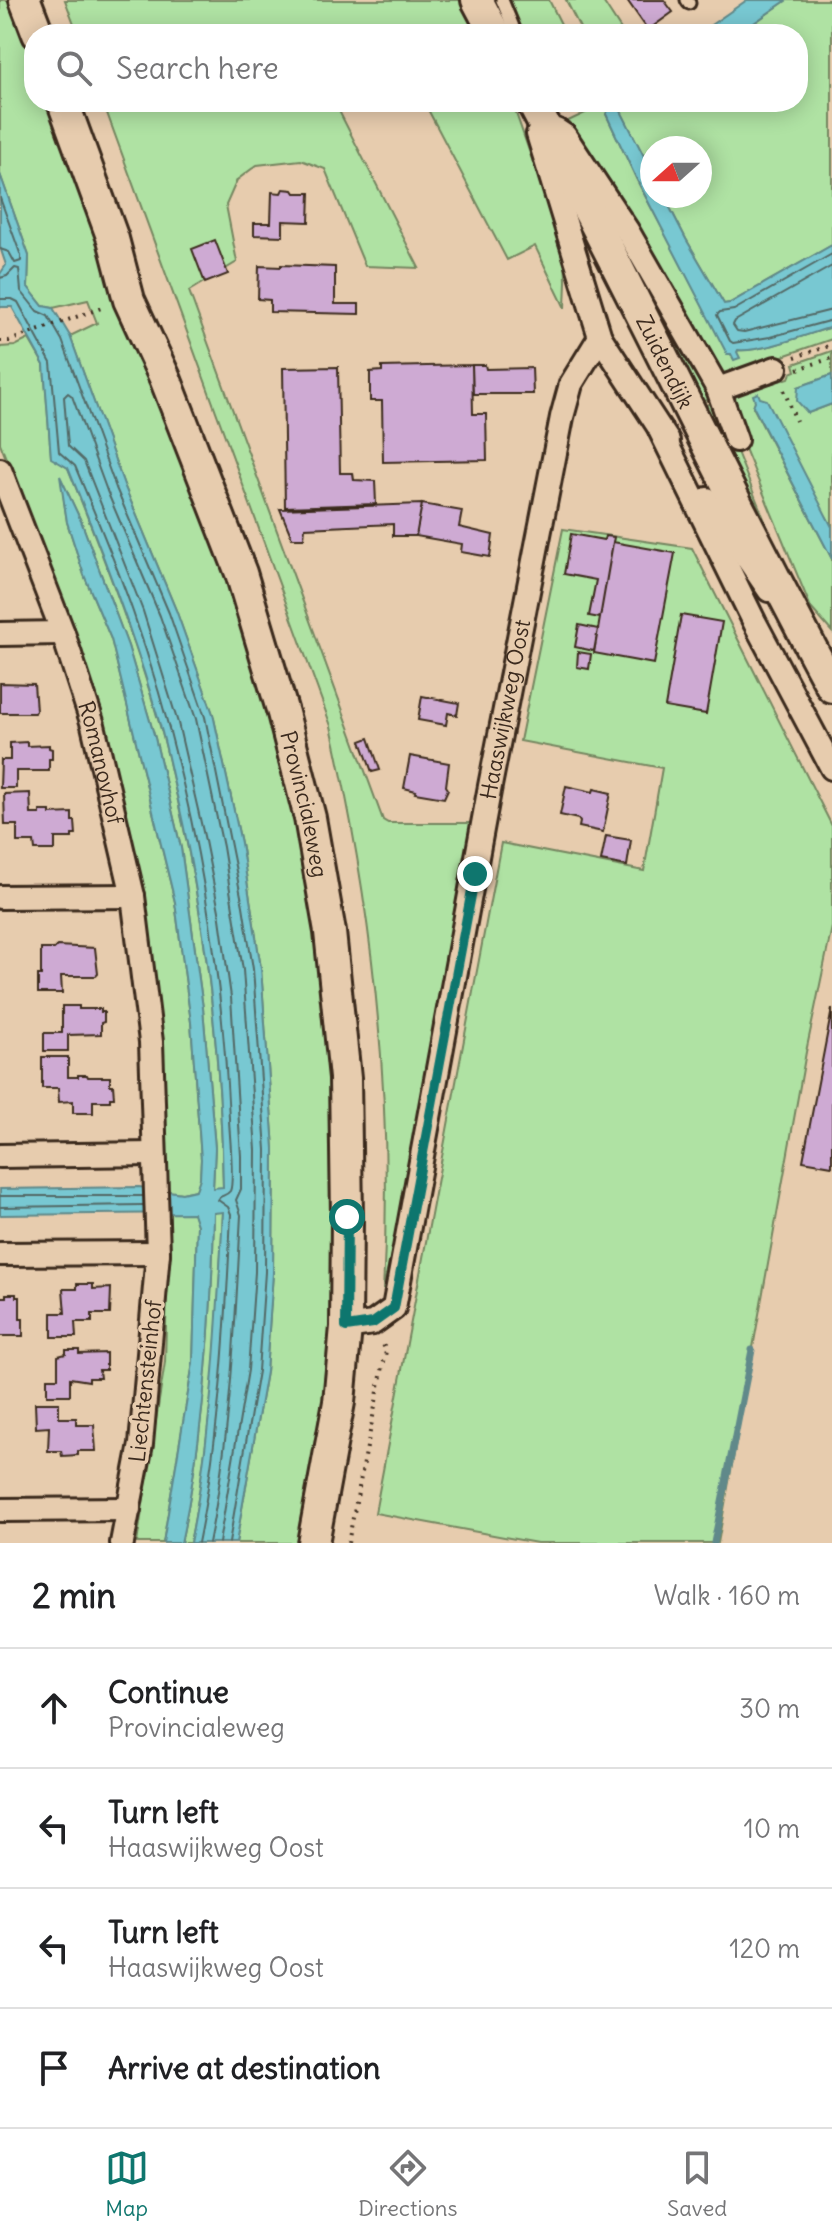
<!DOCTYPE html>
<meta charset="utf-8">
<style>
:root{--surface:#fff;--page:#f6f6f6;--text:#202124;--muted:#757577;--line:#e0e0e0;--accent:#0f766e}
body{margin:0;font-family:Delius,sans-serif;background:var(--page);color:var(--text)}
.compass{position:absolute;left:640px;top:136px;width:72px;height:72px;border-radius:50%;background:var(--surface);box-shadow:0 4px 20px #0003;rotate:249deg}
.stop{position:absolute;width:24px;height:24px;margin:-18px;border:6px solid #0f766e;border-radius:50%;background:#fff}
.stop.end{background:#0f766e;border-color:#fff;box-shadow:0 2px 8px #0008}
.list{margin:0;padding:0;list-style:none}
h2{display:flex;justify-content:space-between;align-items:center;height:104px;margin:0;padding:0 32px;font-size:34px}
h2 small{font-size:26px;font-weight:400;color:var(--muted)}
.list li{display:grid;grid-template-columns:52px 1fr auto;gap:24px;align-items:center;box-sizing:border-box;height:120px;padding:0 32px;border-top:2px solid var(--line)}
.list b{display:block;font-size:30px;white-space:nowrap}
.list p{margin:0;font-size:26px;white-space:nowrap;color:var(--muted)}
.list em{font-size:26px;font-style:normal;color:var(--muted)}
.icon{flex:none;width:44px;height:44px;fill:none;stroke:currentColor;stroke-width:2;stroke-linecap:round;stroke-linejoin:round}
.map{position:relative;flex:none;width:832px;height:1543px;overflow:hidden}
.search{position:absolute;background:var(--surface);box-shadow:0 4px 20px #0003;left:24px;right:24px;top:24px;height:88px;display:flex;align-items:center;gap:20px;box-sizing:border-box;padding:0 28px;border-radius:32px;color:var(--muted);font-size:30px}
.sheet{height:584px;background:var(--surface)}
nav{display:flex;justify-content:space-around;align-items:center;box-sizing:border-box;height:112px;border-top:2px solid var(--line);background:var(--surface);font-size:22px;color:var(--muted)}
nav a{display:grid;justify-items:center;gap:4px}
nav .on{color:var(--accent)}
.map>svg:first-child{display:block}
</style>
<div class="map">
<svg width="832" height="1543" viewBox="0 0 832 1543">
<rect width="100%" height="100%" fill="#e7ccae"/>
<filter id="ink" filterUnits="userSpaceOnUse"><feTurbulence type="fractalNoise" baseFrequency=".0125" numOctaves="2"/><feDisplacementMap in="SourceGraphic" scale="16" xChannelSelector="R" yChannelSelector="G"/><feConvolveMatrix kernelMatrix="1 2 1 2 8 2 1 2 1" color-interpolation-filters="sRGB"/></filter>
<g filter="url(#ink)">
<path fill="#afe2a3" stroke="#758660" stroke-width="2" d="M 0,0 L 15,0 L 34,51 L 34,102 L 53,102 L 239,600 L 303,819 L 330,1032 L 333,1315 L 322,1419 L 300,1543 L 236,1543 L 266,1372 L 273,1273 L 274,1149 L 261,968 L 241,843 L 213,714 L 176,610 L 124,485 L 70,336 L 97,323 L 88,300 L 53,308 L 43,306 L 28,287 L 29,256 L 0,174 Z
M 65,0 L 469,0 L 486,34 L 78,34 Z
M 508,0 L 549,0 L 566,34 L 521,34 Z
M 566,0 L 602,0 L 624,34 L 583,34 Z
M 787,0 L 832,0 L 832,245 L 730,303 L 724,304 L 686,239 L 664,196 L 700,196 L 700,148 L 652,148 L 652,172 L 619,108 L 615,107 L 612,102 L 798,102 L 798,34 L 738,34 Z
M 103,102 L 356,102 L 339,111 L 419,268 L 365,266 L 325,169 L 301,160 L 257,165 L 237,180 L 226,205 L 237,262 L 189,291 L 383,820 L 388,823 L 474,823 L 397,1227 L 383,1290 C 394,1100 373,911 331,726 Z
M 424,102 L 512,102 L 565,254 L 566,281 L 565,308 L 535,246 L 507,260 Z
M 606,103 L 609,109 L 606,114 L 637,180 L 709,318 L 734,359 L 738,350 C 762,352 808,334 832,327 L 832,339 L 731,374 L 721,373 L 564,123 Z
M 566,147 L 712,398 L 696,405 Z
M 29,339 L 44,365 L 51,457 L 68,468 C 102,553 135,638 160,726 C 167,749 171,773 177,797 C 207,927 221,1054 223,1188 L 213,1189 L 215,1148 L 203,1008 L 181,848 L 155,738 L 128,646 L 81,521 L 61,479 L 67,522 L 84,575 L 111,639 L 175,902 L 191,1022 L 201,1159 L 200,1179 L 196,1190 L 182,1193 L 167,1191 L 164,1079 L 150,945 L 126,818 L 96,704 L 44,555 L 0,443 L 0,347 L 15,346 Z
M 832,351 L 832,375 L 798,387 L 808,413 L 832,404 L 832,526 L 755,401 L 753,407 L 832,559 L 832,632 L 811,608 L 741,439 L 732,403 C 736,389 755,387 767,382 L 770,384 L 789,378 L 791,373 L 796,371 L 794,364 Z
M 716,400 L 788,578 L 699,409 Z
M 563,529 L 692,548 L 832,826 L 832,927 L 806,1052 L 718,1543 L 537,1543 L 375,1513 L 501,843 L 644,871 L 662,768 L 520,741 Z
M 193,1212 L 197,1225 L 193,1363 L 163,1543 L 137,1543 L 165,1362 L 169,1213 Z
M 214,1212 L 223,1212 C 218,1323 212,1434 190,1543 L 181,1543 C 204,1434 212,1323 214,1212 Z"/>
<path fill="#78c8d2" stroke="#60898a" stroke-width="2" d="M 747,0 L 787,0 L 738,34 L 698,34 Z
M 612,102 L 615,107 L 619,107 L 652,172 L 652,196 L 664,196 L 686,239 L 724,304 L 730,303 L 832,245 L 832,327 C 808,334 762,352 738,350 L 737,352 L 740,358 L 734,360 L 731,354 L 727,354 L 637,180 L 606,114 L 609,109 L 606,103 Z
M 0,174 L 29,256 L 28,287 L 43,306 L 53,308 L 70,336 L 124,485 L 176,610 L 213,714 L 241,843 L 261,968 L 274,1149 L 273,1273 L 266,1372 L 236,1543 L 190,1543 C 212,1434 217,1323 223,1212 L 214,1213 C 212,1323 204,1435 181,1543 L 163,1543 L 193,1363 L 197,1225 L 193,1213 L 0,1215 L 0,1189 L 139,1187 L 182,1193 L 196,1190 L 200,1178 L 201,1159 L 191,1022 L 175,902 L 111,639 L 84,575 L 67,522 L 60,476 L 81,521 L 128,646 L 155,738 L 181,848 L 203,1008 L 215,1148 L 213,1188 L 223,1187 C 221,1053 207,927 177,796 C 171,773 167,749 160,725 C 135,637 103,553 68,468 L 51,458 L 44,365 L 12,307 L 0,307 L 0,274 L 6,265 L 0,247 Z
M 832,375 L 832,404 L 808,413 L 797,401 L 798,387 Z
M 758,393 L 760,398 L 767,400 L 832,527 L 832,559 L 753,406 L 755,401 L 753,395 Z"/>
<g fill="none" stroke-linecap="round" stroke-linejoin="round">
<path stroke="#536966" stroke-width="2" d="M 0,198 L 21,256 L 21,261 L 15,263 L 9,252 L 0,249
M 832,254 L 734,310 L 720,312 L 717,315 L 730,341 L 733,343 L 770,337 L 832,320
M 832,266 L 735,321 L 733,325 L 737,331 L 744,332 L 832,310
M 0,278 L 7,276 L 15,268 L 19,269 L 21,291 L 37,311 L 48,316 L 62,340 L 116,488 L 169,613 L 205,717 L 243,906 L 253,969 L 266,1150 L 265,1272 L 258,1371 L 229,1543
M 0,299 L 12,299 L 18,302 L 51,363 L 59,452 L 75,466 C 95,514 116,563 133,612 C 190,775 221,946 229,1118 C 229,1131 235,1182 230,1191 C 227,1195 224,1195 220,1197 L 218,1200 L 228,1207 L 231,1214 C 226,1324 220,1435 198,1543
M 0,1196 L 143,1196
M 0,1207 L 143,1205
M 209,1543 C 231,1435 235,1325 241,1215 L 236,1200 L 241,1189 L 241,1156 L 231,997 L 219,911 L 204,836 L 178,723 L 143,611 L 84,461 L 68,446 L 64,397 L 68,393 L 72,396 L 107,491 L 160,616 L 196,719 L 223,847 L 243,970 L 256,1150 L 255,1272 L 248,1370 L 219,1543"/>
<path stroke="#60898a" stroke-width="7" d="M 714,1543 L 752,1350"/>
</g>
<path fill="#ceaad3" stroke="#3b2a1e" stroke-width="2" d="M 627,0 L 664,0 L 673,12 L 648,30 Z
M 283,189 L 293,190 L 295,193 L 310,193 L 309,222 L 283,221 L 283,236 L 254,235 L 254,223 L 271,223 L 272,192 L 281,193 Z
M 215,240 L 228,274 L 205,283 L 192,249 Z
M 281,265 L 335,267 L 335,304 L 359,304 L 359,314 L 270,312 L 270,300 L 258,299 L 259,266 L 281,267 Z
M 472,365 L 485,365 L 486,369 L 532,368 L 533,394 L 473,394 Z
M 472,365 L 473,414 L 486,414 L 487,460 L 383,462 L 382,401 L 370,401 L 370,372 L 382,371 L 382,367 Z
M 338,367 L 340,473 L 353,473 L 354,480 L 375,481 L 376,504 L 285,507 L 283,368 Z
M 422,504 L 462,511 L 459,527 L 493,535 L 490,557 L 461,552 L 462,544 L 416,536 Z
M 422,504 L 416,536 L 393,536 L 393,524 L 305,528 L 304,538 L 292,538 L 280,509 Z
M 571,534 L 604,540 L 605,536 L 614,537 L 600,618 L 589,616 L 596,580 L 564,574 Z
M 613,542 L 675,553 L 654,664 L 594,653 Z
M 681,615 L 722,622 L 706,714 L 665,707 Z
M 579,625 L 598,629 L 594,651 L 575,647 Z
M 578,652 L 591,654 L 589,669 L 577,667 Z
M 0,683 L 34,684 L 36,711 L 34,713 L 0,713 Z
M 422,696 L 459,703 L 457,715 L 448,713 L 446,725 L 418,720 Z
M 369,738 L 380,770 L 372,772 L 361,741 Z
M 27,742 L 27,746 L 49,745 L 49,748 L 52,749 L 52,759 L 49,759 L 49,771 L 16,771 L 16,788 L 0,788 L 1,760 L 10,760 L 10,743 Z
M 410,756 L 449,763 L 446,786 L 448,789 L 444,798 L 415,793 L 416,791 L 404,788 Z
M 566,786 L 593,792 L 594,789 L 611,793 L 603,832 L 579,827 L 580,822 L 578,819 L 560,815 Z
M 30,793 L 31,814 L 40,814 L 40,811 L 50,811 L 50,814 L 72,813 L 72,821 L 75,821 L 76,835 L 72,835 L 72,838 L 55,838 L 55,850 L 35,850 L 34,842 L 17,842 L 17,825 L 5,825 L 4,794 Z
M 606,836 L 631,840 L 627,866 L 601,861 Z
M 57,946 L 95,948 L 98,974 L 96,976 L 61,976 L 62,993 L 38,993 L 38,975 L 41,975 L 41,949 L 54,949 Z
M 62,1006 L 79,1006 L 79,1009 L 101,1009 L 101,1012 L 104,1012 L 104,1022 L 101,1023 L 101,1034 L 68,1035 L 68,1051 L 44,1051 L 44,1033 L 62,1033 Z
M 832,1009 L 832,1166 L 803,1161 Z
M 42,1057 L 68,1057 L 68,1077 L 78,1077 L 78,1075 L 87,1075 L 88,1077 L 110,1077 L 110,1085 L 113,1085 L 114,1098 L 110,1098 L 110,1101 L 93,1101 L 93,1113 L 73,1113 L 73,1101 L 59,1102 L 58,1088 L 42,1088 Z
M 77,1284 L 93,1284 L 93,1289 L 111,1288 L 110,1314 L 92,1314 L 92,1322 L 75,1322 L 76,1337 L 52,1337 L 52,1313 L 65,1313 L 63,1289 L 77,1289 Z
M 6,1294 L 16,1294 L 16,1297 L 20,1297 L 20,1319 L 23,1319 L 23,1336 L 0,1336 L 0,1297 L 6,1297 Z
M 66,1350 L 79,1350 L 79,1354 L 106,1353 L 106,1370 L 99,1370 L 100,1378 L 89,1378 L 89,1381 L 70,1378 L 70,1395 L 47,1395 L 47,1378 L 58,1378 L 58,1356 L 66,1354 Z
M 35,1403 L 59,1403 L 59,1418 L 76,1418 L 76,1425 L 94,1425 L 96,1451 L 78,1451 L 78,1455 L 62,1456 L 61,1451 L 48,1451 L 49,1427 L 36,1428 Z"/>
<g fill="none" stroke-linecap="round" stroke-linejoin="round">
<defs>
<path id="lane" d="M 502,0 L 516,34
M 687,0 L 689,3"/>
<g id="street">
<path d="M 556,130 L 565,136 L 627,230 L 718,389 L 736,440"/>
<path d="M 600,337 L 668,441"/>
<path d="M 718,389 L 776,368"/>
<path d="M 660,430 L 755,623 L 832,768"/>
<path id="s1" d="M 0,470 L 63,633 L 93,725 L 133,896 L 151,1042 L 158,1253 L 141,1444 L 122,1543"/>
<path d="M 707,499 L 769,590"/>
<path d="M 0,634 L 63,633"/>
<path d="M 0,897 L 133,896"/>
<path d="M 0,1156 L 154,1154"/>
<path d="M 0,1254 L 158,1253"/>
<path id="s2" d="M 346,1327 L 373,1323 L 394,1308 L 490,786 L 562,417 L 571,384 L 600,337 L 538,134"/>
<path d="M 0,1510 L 129,1509"/>
</g>
<g id="secondary">
<path d="M 25,0 L 38,34"/>
<path d="M 477,0 L 495,34"/>
<path id="s3" d="M 63,102 L 113,239 L 129,300 L 165,378 L 241,573 L 283,713 L 310,818 L 330,932 L 345,1078 L 347,1217 L 346,1327 L 339,1402 L 313,1543"/>
<path id="s4" d="M 532,102 C 635,295 728,494 832,687"/>
</g>
</defs>
<use href="#lane" stroke="#3b2a1e" stroke-width="17"/>
<use href="#street" stroke="#3b2a1e" stroke-width="28"/>
<use href="#secondary" stroke="#3b2a1e" stroke-width="36"/>
<path stroke="#3b2a1e" stroke-width="4" stroke-dasharray="2 6" stroke-linecap="butt" d="M 0,341 L 9,341 L 104,307
M 795,357 L 832,345
M 798,369 L 832,358
M 784,390 L 796,421
M 348,1543 L 386,1351 L 382,1342"/>
<use href="#lane" stroke="#e7ccae" stroke-width="11"/>
<use href="#street" stroke="#e7ccae" stroke-width="22"/>
<use href="#secondary" stroke="#e7ccae" stroke-width="30"/>
</g>
</g>
<g fill="none" stroke-linecap="round" stroke-linejoin="round" filter="url(#ink)">
<path stroke="#0f766e" stroke-width="10" d="M 347,1217 L 346,1327 L 373,1323 L 394,1308 L 475,874"/>
</g>
<g text-anchor="middle" dominant-baseline="central" stroke-width="7" stroke-linejoin="round" paint-order="stroke">
<g font-size="22" fill="#3b2a1e" stroke="#e7ccae">
<text stroke="none"><textPath href="#s4" startOffset="292">Zuidendijk</textPath></text>
<text stroke="none"><textPath href="#s2" startOffset="662">Haaswijkweg Oost</textPath></text>
<text stroke="none"><textPath href="#s1" startOffset="310">Romanovhof</textPath></text>
<text stroke="none"><textPath href="#s3" startOffset="744">Provincialeweg</textPath></text>
<text transform="translate(145 1381) rotate(-84)">Liechtensteinhof</text>
</g>
</g>
</svg>
<svg class="compass" viewBox="-18 -18 36 36"><path d="M0-13l5 13h-10z" fill="#e53935"/><path d="M0 13l5-13h-10z" fill="#757577"/></svg>
<div class="stop" style="left:347px;top:1217px"></div>
<div class="stop end" style="left:475px;top:874px"></div>
<div class="search"><svg class="icon" aria-label="search" viewBox="0 0 24 24"><circle cx="10" cy="10" r="6"/><path d="M15 15l6 6"/></svg>Search here</div>
</div>
<section class="sheet">
<h2>2 min<small>Walk · 160 m</small></h2>
<ul class="list">
<li><svg class="icon" aria-label="ahead" viewBox="0 0 24 24"><path d="M12 20V5M6 11l6-6 6 6"/></svg><div><b>Continue</b><p>Provincialeweg</p></div><em>30 m</em></li>
<li><svg class="icon" aria-label="left" viewBox="0 0 24 24"><path d="M17 20v-9H6M10 6l-5 5 5 5"/></svg><div><b>Turn left</b><p>Haaswijkweg Oost</p></div><em>10 m</em></li>
<li><svg class="icon" aria-label="left" viewBox="0 0 24 24"><path d="M17 20v-9H6M10 6l-5 5 5 5"/></svg><div><b>Turn left</b><p>Haaswijkweg Oost</p></div><em>120 m</em></li>
<li><svg class="icon" aria-label="arrive" viewBox="0 0 24 24"><path d="M6 21V4h12l-3 4 3 4H6"/></svg><div><b>Arrive at destination</b></div></li>
</ul>
</section>
<nav>
<a class="on"><svg class="icon" aria-label="map" viewBox="0 0 24 24"><path d="M3 6l6-2 6 2 6-2v14l-6 2-6-2-6 2zM9 4v14M15 6v14"/></svg>Map</a>
<a><svg class="icon" aria-label="directions" viewBox="0 0 24 24"><path d="M12 3l9 9-9 9-9-9zM9 14v-3h6M13 9l2 2-2 2"/></svg>Directions</a>
<a><svg class="icon" aria-label="saved" viewBox="0 0 24 24"><path d="M7 4h10v16l-5-4-5 4z"/></svg>Saved</a>
</nav>
